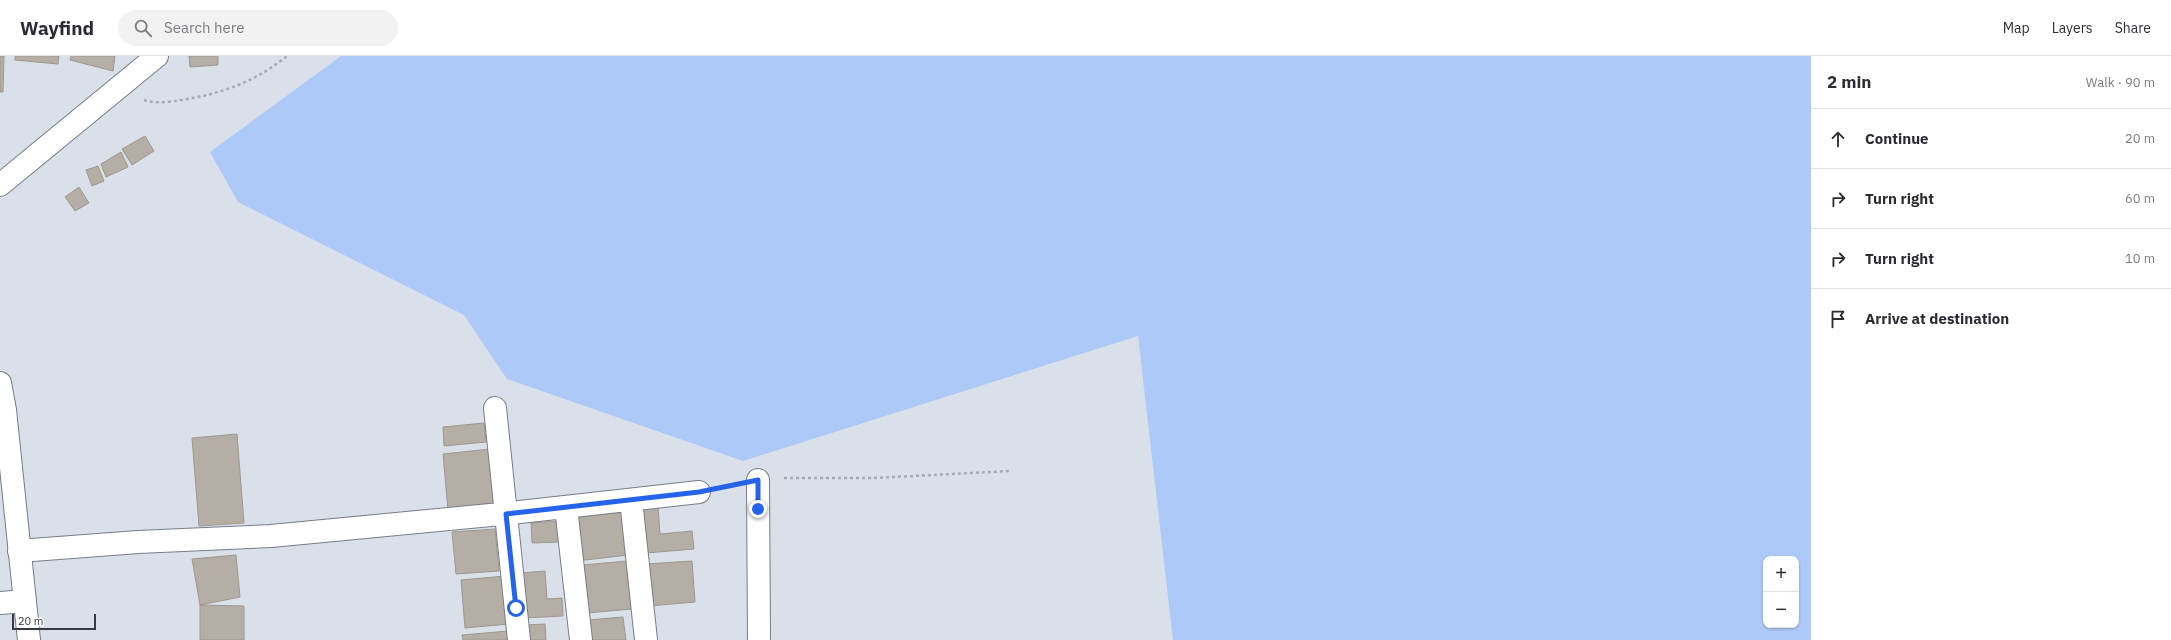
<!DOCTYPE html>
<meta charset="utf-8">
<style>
:root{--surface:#fff;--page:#f2f2f3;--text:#2b2b33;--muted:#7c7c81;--line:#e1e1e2}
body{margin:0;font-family:"IBM Plex Sans",sans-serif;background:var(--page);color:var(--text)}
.controls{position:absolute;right:12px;bottom:12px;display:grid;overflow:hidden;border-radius:8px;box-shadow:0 1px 3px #0004}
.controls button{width:36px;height:36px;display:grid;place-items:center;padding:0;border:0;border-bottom:1px solid var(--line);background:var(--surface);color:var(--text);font:20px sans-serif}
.scale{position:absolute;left:12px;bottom:10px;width:84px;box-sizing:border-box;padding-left:4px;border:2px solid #36393d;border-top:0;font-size:11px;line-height:14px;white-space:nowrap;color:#36393d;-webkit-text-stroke:3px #fff;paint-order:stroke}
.stop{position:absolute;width:12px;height:12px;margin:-9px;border:3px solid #2563eb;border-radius:50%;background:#fff}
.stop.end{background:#2563eb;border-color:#fff;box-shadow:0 1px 4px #0008}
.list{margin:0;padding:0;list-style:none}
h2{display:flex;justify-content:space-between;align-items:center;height:52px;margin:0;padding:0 16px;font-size:17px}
h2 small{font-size:13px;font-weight:400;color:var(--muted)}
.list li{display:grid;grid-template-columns:26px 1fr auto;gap:12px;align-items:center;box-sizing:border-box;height:60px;padding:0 16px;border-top:1px solid var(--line)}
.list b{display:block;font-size:15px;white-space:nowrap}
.list em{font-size:13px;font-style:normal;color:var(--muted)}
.icon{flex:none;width:22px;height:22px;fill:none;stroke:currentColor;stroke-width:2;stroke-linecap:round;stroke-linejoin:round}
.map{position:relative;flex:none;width:1811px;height:584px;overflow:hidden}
header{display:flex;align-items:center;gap:24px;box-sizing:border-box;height:56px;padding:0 20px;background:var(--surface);border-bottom:1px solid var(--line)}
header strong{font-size:19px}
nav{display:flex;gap:22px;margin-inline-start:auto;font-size:14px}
.search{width:280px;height:36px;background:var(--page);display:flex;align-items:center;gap:10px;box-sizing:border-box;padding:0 14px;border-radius:22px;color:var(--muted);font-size:15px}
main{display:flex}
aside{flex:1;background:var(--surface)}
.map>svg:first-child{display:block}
</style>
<header>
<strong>Wayfind</strong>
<div class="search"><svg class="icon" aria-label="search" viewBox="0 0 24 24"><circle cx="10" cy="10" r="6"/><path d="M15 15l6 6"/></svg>Search here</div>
<nav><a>Map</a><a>Layers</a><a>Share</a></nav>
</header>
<main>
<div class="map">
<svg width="1811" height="584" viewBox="0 0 1811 584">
<rect width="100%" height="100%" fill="#d9e0ea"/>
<path fill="#adc9f7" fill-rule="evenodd" d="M 341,0 L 1811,0 L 1811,584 L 1173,584 L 1138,280 L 743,405 L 507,323 L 464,259 L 238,146 L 210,96 ZM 1766,503 L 1796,503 L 1796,569 L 1766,569 Z"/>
<path fill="#b4aea5" stroke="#9e988f" d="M 0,0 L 4,0 L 3,36 L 0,36 Z
M 15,0 L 59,0 L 58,8 L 15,4 Z
M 71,0 L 115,0 L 113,15 L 70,4 Z
M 189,0 L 218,0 L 218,9 L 190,11 Z
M 145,80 L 154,95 L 132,109 L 122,93 Z
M 121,96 L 128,111 L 106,121 L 101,108 Z
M 98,110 L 104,125 L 92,130 L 86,114 Z
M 79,131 L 89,147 L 75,155 L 65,141 Z
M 484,367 L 486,386 L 444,390 L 443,371 Z
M 237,378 L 244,467 L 199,470 L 192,382 Z
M 490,393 L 495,451 L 448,455 L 443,398 Z
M 658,450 L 660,478 L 692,475 L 694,493 L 646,497 L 641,452 Z
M 623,456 L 628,499 L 577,505 L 572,462 Z
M 557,465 L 559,486 L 532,487 L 531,467 Z
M 495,473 L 499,515 L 456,518 L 452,476 Z
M 236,499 L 240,541 L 200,549 L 192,503 Z
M 627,505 L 632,553 L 587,557 L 582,509 Z
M 692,505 L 695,546 L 649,550 L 646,508 Z
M 545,515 L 547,543 L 562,542 L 563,560 L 524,562 L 521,517 Z
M 505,520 L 509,568 L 465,572 L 461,524 Z
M 200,549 L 244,550 L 244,584 L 200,584 Z
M 623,561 L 626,584 L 591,584 L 588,564 Z
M 545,568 L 546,584 L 524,584 L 523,569 Z
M 508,575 L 509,584 L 463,584 L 462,579 Z"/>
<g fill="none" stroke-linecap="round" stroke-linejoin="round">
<defs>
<path id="street" d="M 0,129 L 157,0
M 495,352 L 519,584
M 758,424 L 759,584
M 631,444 L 646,584
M 566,451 L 581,584
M 19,495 L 138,486 L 271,480 L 511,457 L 699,436
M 0,547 L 25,545"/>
<path id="secondary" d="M 0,327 L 5,354 L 29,584"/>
</defs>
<use href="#street" stroke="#777d86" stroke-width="24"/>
<use href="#secondary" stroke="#777d86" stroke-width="24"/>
<path stroke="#a5abb3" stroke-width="2.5" stroke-dasharray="3 3" stroke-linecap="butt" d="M 144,44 C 155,48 169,46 181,44 C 221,38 255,26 287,0
M 784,422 L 874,422 L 1010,415
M 723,431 L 733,429"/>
<use href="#street" stroke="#fff" stroke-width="22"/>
<use href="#secondary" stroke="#fff" stroke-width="22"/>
</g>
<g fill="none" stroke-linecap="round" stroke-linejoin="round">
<path stroke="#2563eb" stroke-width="5" d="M 516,552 L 506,458 L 699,436 L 758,424 L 758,453"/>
</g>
</svg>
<div class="controls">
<button>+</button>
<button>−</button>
</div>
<div class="scale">20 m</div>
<div class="stop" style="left:516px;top:552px"></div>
<div class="stop end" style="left:758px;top:453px"></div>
</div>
<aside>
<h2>2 min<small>Walk · 90 m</small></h2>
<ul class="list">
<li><svg class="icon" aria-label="ahead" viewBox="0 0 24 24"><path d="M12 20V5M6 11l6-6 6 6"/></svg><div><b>Continue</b></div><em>20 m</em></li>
<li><svg class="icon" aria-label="right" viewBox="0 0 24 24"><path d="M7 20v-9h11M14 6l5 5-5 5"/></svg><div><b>Turn right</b></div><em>60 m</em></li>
<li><svg class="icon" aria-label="right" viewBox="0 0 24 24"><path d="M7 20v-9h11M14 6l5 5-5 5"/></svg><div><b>Turn right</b></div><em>10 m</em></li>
<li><svg class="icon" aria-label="arrive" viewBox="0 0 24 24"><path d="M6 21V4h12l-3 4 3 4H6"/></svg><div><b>Arrive at destination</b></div></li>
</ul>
</aside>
</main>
